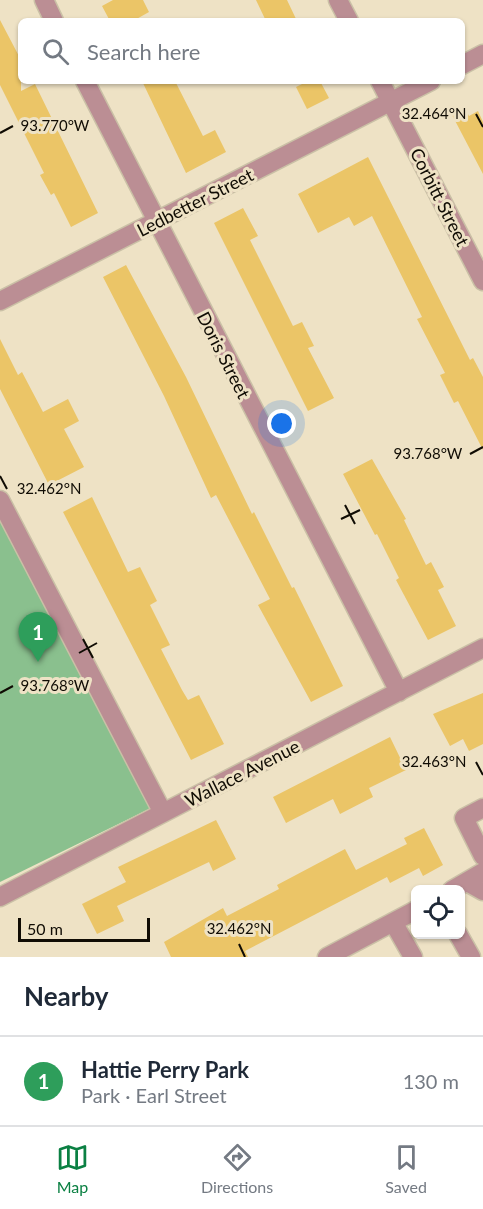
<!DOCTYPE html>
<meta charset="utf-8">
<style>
:root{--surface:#fff;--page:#f6f6f7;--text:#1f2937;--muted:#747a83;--line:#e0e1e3;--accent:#0b8043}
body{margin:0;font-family:Lato,sans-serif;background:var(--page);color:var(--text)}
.controls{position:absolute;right:18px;bottom:18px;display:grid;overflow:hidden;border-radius:9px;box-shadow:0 2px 4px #0004}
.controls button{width:54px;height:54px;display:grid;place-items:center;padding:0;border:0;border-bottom:2px solid var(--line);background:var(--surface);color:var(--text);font:30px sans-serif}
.scale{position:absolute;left:18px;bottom:15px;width:132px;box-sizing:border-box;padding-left:6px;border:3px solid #100c04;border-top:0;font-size:16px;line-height:21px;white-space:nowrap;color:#100c04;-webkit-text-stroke:4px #eee2c5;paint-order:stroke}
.you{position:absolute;left:282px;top:424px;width:21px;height:21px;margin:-15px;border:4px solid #fff;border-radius:50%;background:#1a73e8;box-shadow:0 0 0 9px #1a73e833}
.badge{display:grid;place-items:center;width:39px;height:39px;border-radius:50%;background:var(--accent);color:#fff;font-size:20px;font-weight:700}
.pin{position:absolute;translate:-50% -50px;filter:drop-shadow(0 2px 3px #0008)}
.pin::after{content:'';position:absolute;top:32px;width:21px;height:18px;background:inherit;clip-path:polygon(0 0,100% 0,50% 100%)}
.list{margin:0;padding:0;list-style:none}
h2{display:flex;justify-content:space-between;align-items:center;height:78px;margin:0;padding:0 24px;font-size:26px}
h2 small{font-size:20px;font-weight:400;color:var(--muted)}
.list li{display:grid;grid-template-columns:39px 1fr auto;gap:18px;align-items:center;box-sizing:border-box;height:90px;padding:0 24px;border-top:2px solid var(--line)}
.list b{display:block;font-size:22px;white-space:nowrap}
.list p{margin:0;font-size:20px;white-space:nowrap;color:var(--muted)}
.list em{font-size:20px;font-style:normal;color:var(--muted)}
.icon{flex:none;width:33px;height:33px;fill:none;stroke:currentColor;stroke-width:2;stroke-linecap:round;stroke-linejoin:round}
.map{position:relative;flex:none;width:483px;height:957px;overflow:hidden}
.search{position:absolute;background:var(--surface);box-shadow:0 2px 4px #0004;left:18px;right:18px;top:18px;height:66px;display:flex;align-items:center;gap:15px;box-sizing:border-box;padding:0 21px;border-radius:9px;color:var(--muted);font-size:22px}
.sheet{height:168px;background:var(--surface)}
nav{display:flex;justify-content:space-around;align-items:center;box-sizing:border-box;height:84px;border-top:2px solid var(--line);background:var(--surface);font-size:16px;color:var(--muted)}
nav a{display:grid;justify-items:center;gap:3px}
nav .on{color:var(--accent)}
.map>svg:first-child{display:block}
</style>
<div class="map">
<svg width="483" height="957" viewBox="0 0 483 957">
<rect width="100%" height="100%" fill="#eee2c5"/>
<path fill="#8ac08e" d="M 0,517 L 151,808 L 0,882 Z"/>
<path fill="#ebc567" d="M 113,0 L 143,0 L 149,12 L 133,21 L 110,21 L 102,6 Z
M 256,0 L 287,0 L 297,21 L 266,21 Z
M 0,20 L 21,60 L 21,91 L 35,84 L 98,213 L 71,227 L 54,193 L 51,195 L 40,175 L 44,173 L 0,85 Z
M 142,81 L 175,81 L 203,136 L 215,130 L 226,152 L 186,173 Z
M 308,81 L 320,81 L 329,98 L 307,109 L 296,87 Z
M 464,106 L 469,116 L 478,111 L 483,122 L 483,174 L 451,113 Z
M 368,157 L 470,360 L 473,358 L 483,377 L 483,450 L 458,401 L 454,403 L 440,375 L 445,373 L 417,319 L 422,317 L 372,216 L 354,226 L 349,217 L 318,233 L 298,194 Z
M 243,208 L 258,236 L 250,240 L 293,326 L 302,322 L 314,346 L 308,348 L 334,398 L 308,411 L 214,223 Z
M 126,265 L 186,377 L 252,514 L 254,512 L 292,588 L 294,587 L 343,686 L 311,702 L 258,605 L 270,599 L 216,495 L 211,498 L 164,396 L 103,277 Z
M 0,339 L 18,375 L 22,372 L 43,412 L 68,399 L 79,421 L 64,429 L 84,467 L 49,485 L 0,389 Z
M 372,459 L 406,519 L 404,520 L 426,565 L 431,562 L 444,587 L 438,590 L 456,626 L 428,640 L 396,580 L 399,578 L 377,534 L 375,535 L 343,474 Z
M 92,497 L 128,572 L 140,567 L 157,601 L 150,605 L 170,645 L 161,649 L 182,690 L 188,700 L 199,695 L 224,744 L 191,760 L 63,512 Z
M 483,693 L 483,744 L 469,751 L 463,739 L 450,746 L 433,714 Z
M 390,737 L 406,770 L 369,788 L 373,797 L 340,814 L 333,799 L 286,823 L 273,797 Z
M 216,820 L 236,859 L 213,871 L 209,862 L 117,906 L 124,921 L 97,934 L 82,904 L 126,882 L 118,867 Z
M 424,828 L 443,865 L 423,876 L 419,868 L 390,883 L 387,877 L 245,951 L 248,957 L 171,957 L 164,942 L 223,908 L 227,916 L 279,889 L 277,885 L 345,849 L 356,870 L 407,844 L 404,838 Z"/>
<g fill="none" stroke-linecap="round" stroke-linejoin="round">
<defs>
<path id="minor" d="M 44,0 L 54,21
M 338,0 L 349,21
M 462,65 L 483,54
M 85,81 L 399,692
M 380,81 L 483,281
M 0,301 L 431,81
M 0,500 L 163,813
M 483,808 L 464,818 L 483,856
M 467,882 L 483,891
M 452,890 L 483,872
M 0,897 L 483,648
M 393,922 L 413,957
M 458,934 L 471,957
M 327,957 L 416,910"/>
</defs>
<use href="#minor" stroke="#cac0a6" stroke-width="21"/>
<use href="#minor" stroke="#bb8e94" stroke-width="18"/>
</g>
<path fill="none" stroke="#100c04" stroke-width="2" d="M 476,114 L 483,127M 0,133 L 13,126M 470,454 L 483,447M 0,476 L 7,489M 345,505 L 355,524M 341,519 L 360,510M 83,639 L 93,658M 79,653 L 97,643M 0,693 L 13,686M 476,762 L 483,775M 239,944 L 245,957"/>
<g text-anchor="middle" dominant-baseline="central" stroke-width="6" stroke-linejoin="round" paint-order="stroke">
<g font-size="18" fill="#100c04" stroke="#eee2c5">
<text transform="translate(440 197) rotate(63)">Corbitt Street</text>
<text transform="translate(195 202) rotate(-27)">Ledbetter Street</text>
<text transform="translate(224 355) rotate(63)">Doris Street</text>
<text transform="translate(242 773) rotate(-27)">Wallace Avenue</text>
</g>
</g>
<g font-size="15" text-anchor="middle" fill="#100c04" stroke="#eee2c5" stroke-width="6" stroke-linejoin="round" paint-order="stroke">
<text x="434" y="119">32.464°N</text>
<text x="55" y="131">93.770°W</text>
<text x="428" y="459">93.768°W</text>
<text x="49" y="494">32.462°N</text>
<text x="55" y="691">93.768°W</text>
<text x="434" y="767">32.463°N</text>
<text x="239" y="934">32.462°N</text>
</g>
</svg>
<div class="controls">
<button><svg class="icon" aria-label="locate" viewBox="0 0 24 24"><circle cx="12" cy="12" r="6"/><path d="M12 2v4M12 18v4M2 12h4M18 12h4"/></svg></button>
</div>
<div class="scale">50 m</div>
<div class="you"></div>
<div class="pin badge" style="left:38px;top:662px;background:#2e9e5b">1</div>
<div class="search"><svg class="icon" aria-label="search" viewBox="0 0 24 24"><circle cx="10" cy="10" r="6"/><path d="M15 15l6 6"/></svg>Search here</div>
</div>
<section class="sheet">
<h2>Nearby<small></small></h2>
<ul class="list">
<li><span class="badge" style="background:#2e9e5b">1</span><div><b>Hattie Perry Park</b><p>Park · Earl Street</p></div><em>130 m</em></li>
</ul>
</section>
<nav>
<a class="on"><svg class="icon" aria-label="map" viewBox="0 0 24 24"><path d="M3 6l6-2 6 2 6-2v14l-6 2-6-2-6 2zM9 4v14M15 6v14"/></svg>Map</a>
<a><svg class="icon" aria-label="directions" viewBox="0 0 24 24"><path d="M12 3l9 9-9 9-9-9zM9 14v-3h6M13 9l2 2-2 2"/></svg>Directions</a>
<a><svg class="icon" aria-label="saved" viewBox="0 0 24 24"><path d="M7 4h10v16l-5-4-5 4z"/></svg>Saved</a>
</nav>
